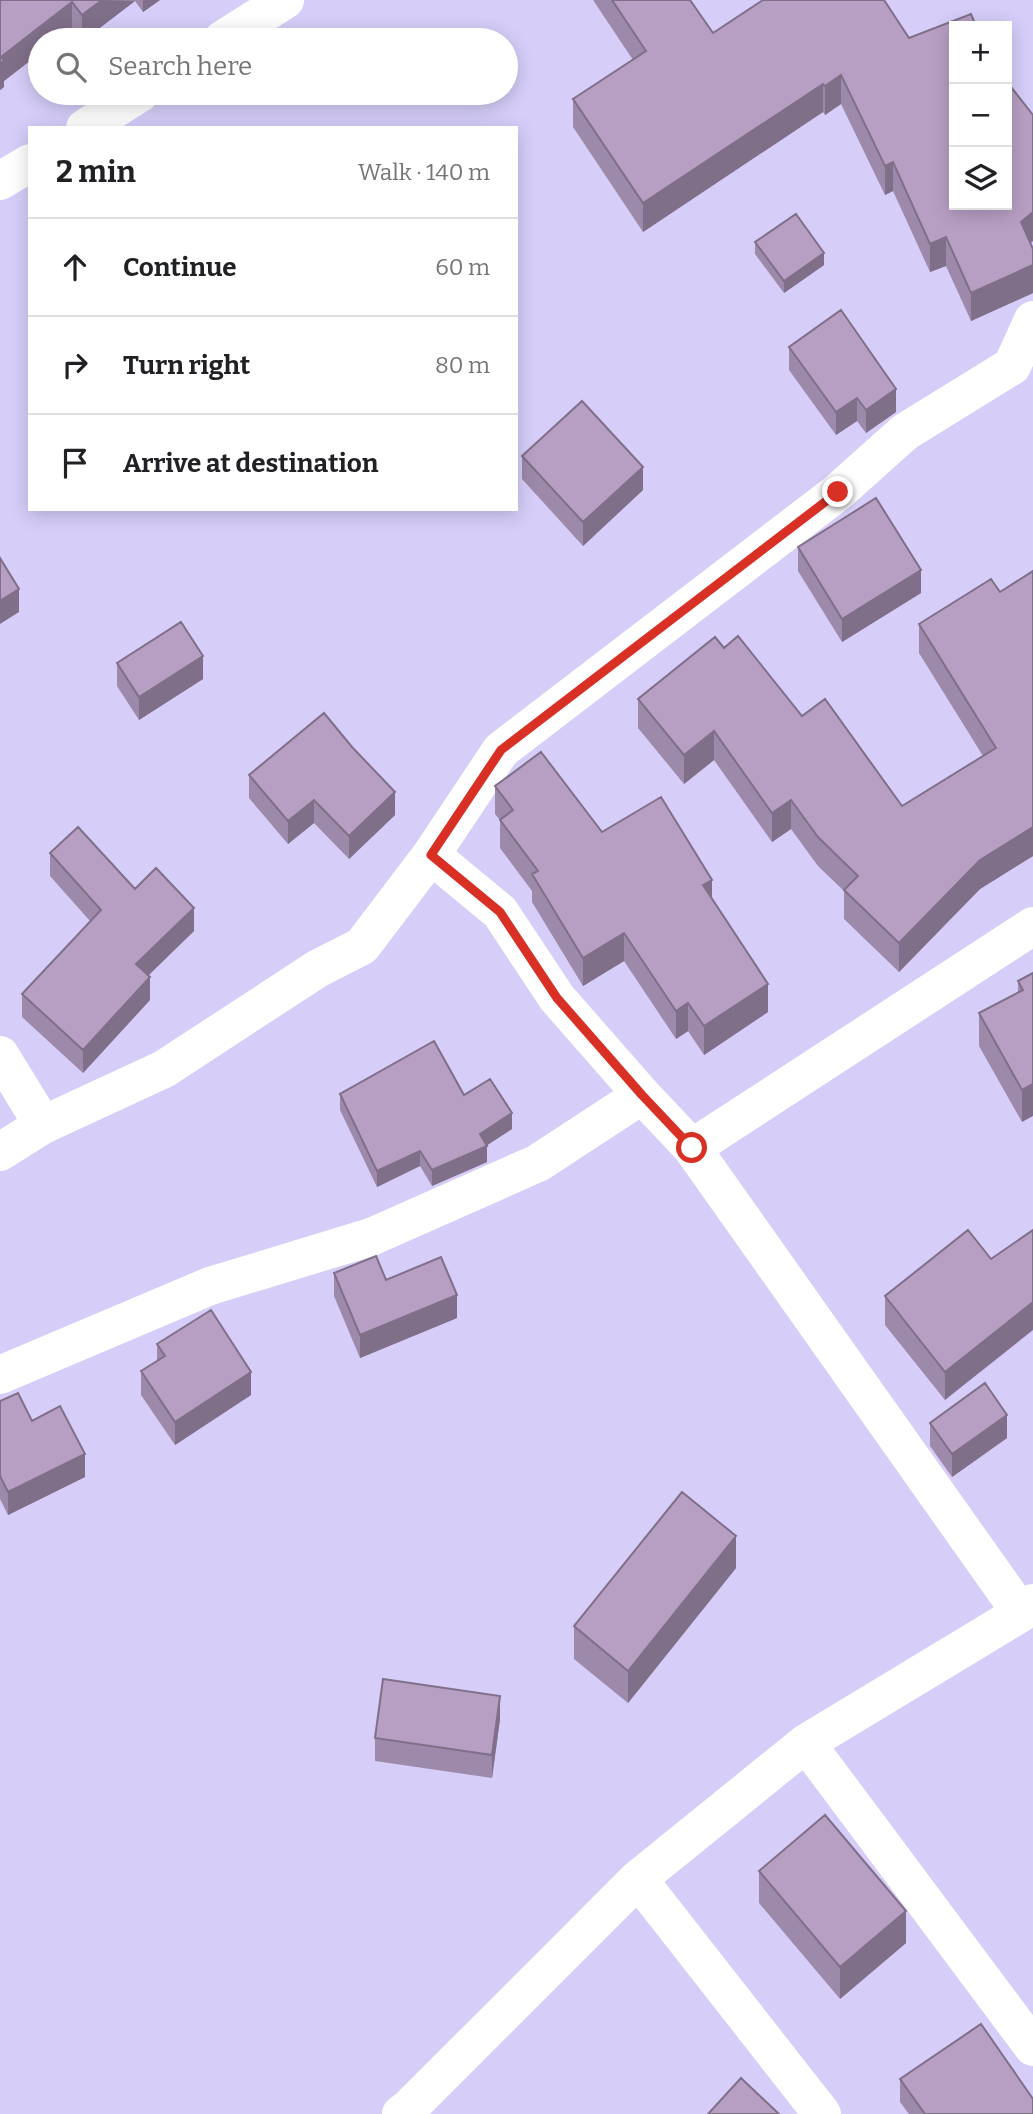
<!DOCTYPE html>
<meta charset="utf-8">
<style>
:root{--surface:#fff;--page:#f6f6f6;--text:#202124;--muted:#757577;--line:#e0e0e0}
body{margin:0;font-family:Bitter,serif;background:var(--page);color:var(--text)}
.controls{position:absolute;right:21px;top:21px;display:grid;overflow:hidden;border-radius:0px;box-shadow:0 4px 18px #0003}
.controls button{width:63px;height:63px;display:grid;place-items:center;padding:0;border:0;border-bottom:2px solid var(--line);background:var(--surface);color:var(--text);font:35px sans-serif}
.stop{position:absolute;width:21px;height:21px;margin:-16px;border:5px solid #d93025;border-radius:50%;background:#fff}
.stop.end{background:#d93025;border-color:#fff;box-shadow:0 2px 7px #0008}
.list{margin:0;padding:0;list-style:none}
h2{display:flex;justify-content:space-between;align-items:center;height:91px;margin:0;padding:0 28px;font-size:30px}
h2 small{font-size:23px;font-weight:400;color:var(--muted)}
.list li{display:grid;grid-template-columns:46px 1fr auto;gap:21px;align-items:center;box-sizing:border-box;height:98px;padding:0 28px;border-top:2px solid var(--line)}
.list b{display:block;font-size:26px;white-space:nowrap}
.list em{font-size:23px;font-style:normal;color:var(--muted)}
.icon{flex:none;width:38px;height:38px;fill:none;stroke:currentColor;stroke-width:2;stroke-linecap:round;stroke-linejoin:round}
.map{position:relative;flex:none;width:1033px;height:2114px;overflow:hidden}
.search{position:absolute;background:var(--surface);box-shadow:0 4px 18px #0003;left:28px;top:28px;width:490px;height:77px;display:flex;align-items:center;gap:18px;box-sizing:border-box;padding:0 24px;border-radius:38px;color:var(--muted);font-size:26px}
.panel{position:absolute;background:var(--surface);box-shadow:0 4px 18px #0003;left:28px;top:126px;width:490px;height:385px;border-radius:0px}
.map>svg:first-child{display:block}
</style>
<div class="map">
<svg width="1033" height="2114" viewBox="0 0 1033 2114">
<rect width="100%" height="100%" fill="#d6cef9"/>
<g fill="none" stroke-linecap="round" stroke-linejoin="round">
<path stroke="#fff" stroke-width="38" d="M 222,40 L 285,0
M 85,128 L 140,93
M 0,181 L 30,163
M 431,855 L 501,750 L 838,492 L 905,432 L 1012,366 L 1033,320
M 0,1055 L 43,1125
M 692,1148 L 1033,926
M 0,1152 L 43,1125 L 164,1069 L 317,969 L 362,946 L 431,855 L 500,912 L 557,998 L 642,1095 L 692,1148 L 1021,1613
M 0,1375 L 210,1286 L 371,1237 L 538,1163 L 642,1095
M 806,1743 L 1033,2047
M 638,1879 L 822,2114
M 401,2114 L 409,2108 L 638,1879 L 806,1743 L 1021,1613 L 1033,1603"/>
</g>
<path fill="#9d89a9" d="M 0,0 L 160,0 L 143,12 L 135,1 L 84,40 L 81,40 L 72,29 L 57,40 L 40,40 L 40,53 L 4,81 L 4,87 L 0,90 L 0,104 Z
M 593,0 L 690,0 L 713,33 L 884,0 L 954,205 L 1033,115 L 1033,241 L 1030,243 L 1033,249 L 1033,293 L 971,321 L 946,266 L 930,272 L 893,191 L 885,195 L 841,104 L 825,115 L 823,112 L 643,232 L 573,127 L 573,99 L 633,60 Z
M 755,242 L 824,265 L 784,293 L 755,254 Z
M 789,347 L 896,412 L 866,433 L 857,421 L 836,435 L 789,370 Z
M 522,456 L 643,490 L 583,546 L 522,479 Z
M 798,547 L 921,593 L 842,642 L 798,571 Z
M 1033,571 L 1033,856 L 980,889 L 899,972 L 844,919 L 844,891 L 818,866 L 791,829 L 772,842 L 714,760 L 684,784 L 638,728 L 638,699 L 724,648 L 802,716 L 902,806 L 983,756 L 919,653 L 919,624 L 1000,592 Z
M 117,663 L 203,679 L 139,720 L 117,686 Z
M 249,775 L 395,815 L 349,859 L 314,823 L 288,844 L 249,798 Z
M 495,786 L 602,832 L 712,898 L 768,1012 L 704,1055 L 688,1031 L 676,1039 L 624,961 L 583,986 L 532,902 L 532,891 L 500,848 L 500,820 L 495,814 Z
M 50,853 L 135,889 L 194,931 L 148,976 L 150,1000 L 83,1073 L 22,1017 L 22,994 L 90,921 L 50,876 Z
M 1033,973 L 1022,1122 L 979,1046 L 979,1013 L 1018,992 L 1018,981 Z
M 340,1094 L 464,1095 L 512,1129 L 487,1145 L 487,1162 L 432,1186 L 420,1166 L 377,1187 L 340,1110 Z
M 991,1259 L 945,1400 L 885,1325 L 885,1296 Z
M 334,1273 L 386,1280 L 457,1318 L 360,1358 L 334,1296 Z
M 157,1344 L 251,1395 L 175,1445 L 141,1395 L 141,1371 L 157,1361 Z
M 0,1401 L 32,1421 L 85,1477 L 8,1515 L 0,1499 Z
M 930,1423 L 1007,1438 L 952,1477 L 930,1446 Z
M 736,1568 L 628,1703 L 574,1659 L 574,1626 Z
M 500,1719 L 492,1778 L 375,1761 L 375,1738 Z
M 759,1871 L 906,1943 L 840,1999 L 759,1903 Z
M 900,2079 L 1033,2114 L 909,2114 L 900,2102 Z"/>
<path fill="#806f89" d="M 102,0 L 135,1 L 84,40 L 82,40 L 82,15 Z
M 143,0 L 160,0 L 143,12 Z
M 72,2 L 72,29 L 57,40 L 40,40 L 40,53 L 4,81 L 4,87 L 0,90 L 0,104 L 0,63 L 1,57 Z
M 841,75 L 841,104 L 825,115 L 825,86 Z
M 823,84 L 823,112 L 643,232 L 643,203 Z
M 893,162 L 893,191 L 885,195 L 885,166 Z
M 1033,212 L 1033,241 L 1021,250 L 1021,222 Z
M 946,237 L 946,266 L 930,272 L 930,244 Z
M 824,253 L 824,265 L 784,293 L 784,281 Z
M 1033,265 L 1033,293 L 971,321 L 971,293 Z
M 896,389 L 896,412 L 866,433 L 866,410 Z
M 857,398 L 857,421 L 836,435 L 836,412 Z
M 643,467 L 643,490 L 583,546 L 583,522 Z
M 921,570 L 921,593 L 842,642 L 842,619 Z
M 19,589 L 19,612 L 0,624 L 0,601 Z
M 203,656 L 203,679 L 139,720 L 139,697 Z
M 714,731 L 714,760 L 684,784 L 684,755 Z
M 395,792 L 395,815 L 349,859 L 349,836 Z
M 314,800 L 314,823 L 288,844 L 288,821 Z
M 791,800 L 791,829 L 772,842 L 772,813 Z
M 1033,827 L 1033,856 L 980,889 L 899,972 L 899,943 L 980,860 Z
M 712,880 L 712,908 L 703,885 Z
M 194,908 L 194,931 L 136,987 L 136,964 Z
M 624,933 L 624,961 L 583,986 L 583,958 Z
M 150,977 L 150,1000 L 83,1073 L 83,1050 Z
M 768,984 L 768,1012 L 704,1055 L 704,1026 Z
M 688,1003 L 688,1031 L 676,1039 L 676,1011 Z
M 1033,1084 L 1033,1116 L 1022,1122 L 1022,1090 Z
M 512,1113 L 512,1129 L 483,1148 L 487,1146 L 487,1162 L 432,1186 L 432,1170 L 480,1134 Z
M 420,1151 L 420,1166 L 377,1187 L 377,1171 Z
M 457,1295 L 457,1318 L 360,1358 L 360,1335 Z
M 1033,1302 L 1033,1330 L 945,1400 L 945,1372 Z
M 251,1372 L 251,1395 L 175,1445 L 175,1422 Z
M 1007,1415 L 1007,1438 L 952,1477 L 952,1454 Z
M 85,1454 L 85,1477 L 8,1515 L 8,1492 Z
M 736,1536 L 736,1568 L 628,1703 L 628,1671 Z
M 500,1696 L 500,1719 L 492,1778 L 492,1755 Z
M 906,1911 L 906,1943 L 840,1999 L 840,1967 Z"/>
<path fill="#b79fc4" stroke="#806f89" stroke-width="2" d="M 0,0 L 102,0 L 82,15 L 72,2 L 1,57 L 4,61 L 0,63 Z
M 612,0 L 690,0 L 713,33 L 763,0 L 884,0 L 909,38 L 971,14 L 976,26 L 954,26 L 954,205 L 1007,205 L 1007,82 L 1033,115 L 1033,212 L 1021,222 L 1033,249 L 1033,265 L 971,293 L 946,237 L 930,244 L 893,162 L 885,166 L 841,75 L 825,86 L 823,84 L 643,203 L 573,99 L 646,51 Z
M 796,214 L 824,253 L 784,281 L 755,242 Z
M 841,310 L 896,389 L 866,410 L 857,398 L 836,412 L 789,347 Z
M 582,401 L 643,467 L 583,522 L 522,456 Z
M 876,498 L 921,570 L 842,619 L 798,547 Z
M 0,558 L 19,589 L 0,601 Z
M 1033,571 L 1033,827 L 980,860 L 899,943 L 844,890 L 858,876 L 818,837 L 791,800 L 772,813 L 714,731 L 684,755 L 638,699 L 715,637 L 724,648 L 738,636 L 802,716 L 825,699 L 902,806 L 996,748 L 919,624 L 991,579 L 1000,592 Z
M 181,622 L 203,656 L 139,697 L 117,663 Z
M 324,713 L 352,747 L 395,792 L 349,836 L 314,800 L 288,821 L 249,775 Z
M 541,752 L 602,832 L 661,797 L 712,880 L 703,885 L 768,984 L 704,1026 L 688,1003 L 676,1011 L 624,933 L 583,958 L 532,874 L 538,871 L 500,820 L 513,810 L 495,786 Z
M 78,827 L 135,889 L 156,868 L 194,908 L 136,964 L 150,977 L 83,1050 L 22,994 L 101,910 L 50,853 Z
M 1033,973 L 1033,1084 L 1022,1090 L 979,1013 L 1023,990 L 1018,981 Z
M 434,1041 L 464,1095 L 490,1079 L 512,1113 L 480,1134 L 487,1146 L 432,1170 L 420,1151 L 377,1171 L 340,1094 Z
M 968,1230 L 991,1259 L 1033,1230 L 1033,1302 L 945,1372 L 885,1296 Z
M 376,1256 L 386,1280 L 441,1257 L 457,1295 L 360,1335 L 334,1273 Z
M 211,1310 L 251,1372 L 175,1422 L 141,1371 L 165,1356 L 157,1344 Z
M 985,1383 L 1007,1415 L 952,1454 L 930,1423 Z
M 18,1393 L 32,1421 L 60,1406 L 85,1454 L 8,1492 L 0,1476 L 0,1401 Z
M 682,1492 L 736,1536 L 628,1671 L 574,1626 Z
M 383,1679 L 500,1696 L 492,1755 L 375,1738 Z
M 825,1815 L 906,1911 L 840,1967 L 759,1871 Z
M 981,2024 L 1033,2099 L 1033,2114 L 925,2114 L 900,2079 Z
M 741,2078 L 779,2114 L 708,2114 Z"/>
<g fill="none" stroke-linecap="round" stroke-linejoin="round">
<path stroke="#d93025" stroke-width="9" d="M 692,1148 L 642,1095 L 557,998 L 500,912 L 431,855 L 501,750 L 838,492"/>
</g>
</svg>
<div class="controls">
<button>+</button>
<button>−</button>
<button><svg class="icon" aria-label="layers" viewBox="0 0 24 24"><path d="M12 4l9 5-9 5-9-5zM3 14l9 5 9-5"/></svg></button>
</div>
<div class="stop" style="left:692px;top:1148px"></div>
<div class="stop end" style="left:838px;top:492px"></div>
<div class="search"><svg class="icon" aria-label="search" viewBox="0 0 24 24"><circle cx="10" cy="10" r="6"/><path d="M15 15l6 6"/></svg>Search here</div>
<section class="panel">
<h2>2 min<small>Walk · 140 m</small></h2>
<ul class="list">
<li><svg class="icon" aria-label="ahead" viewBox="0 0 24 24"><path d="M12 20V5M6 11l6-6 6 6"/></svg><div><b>Continue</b></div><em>60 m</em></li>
<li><svg class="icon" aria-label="right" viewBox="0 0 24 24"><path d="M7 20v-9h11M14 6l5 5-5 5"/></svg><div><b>Turn right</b></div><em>80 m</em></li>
<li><svg class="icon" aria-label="arrive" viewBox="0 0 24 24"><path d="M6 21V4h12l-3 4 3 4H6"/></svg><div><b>Arrive at destination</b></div></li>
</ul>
</section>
</div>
